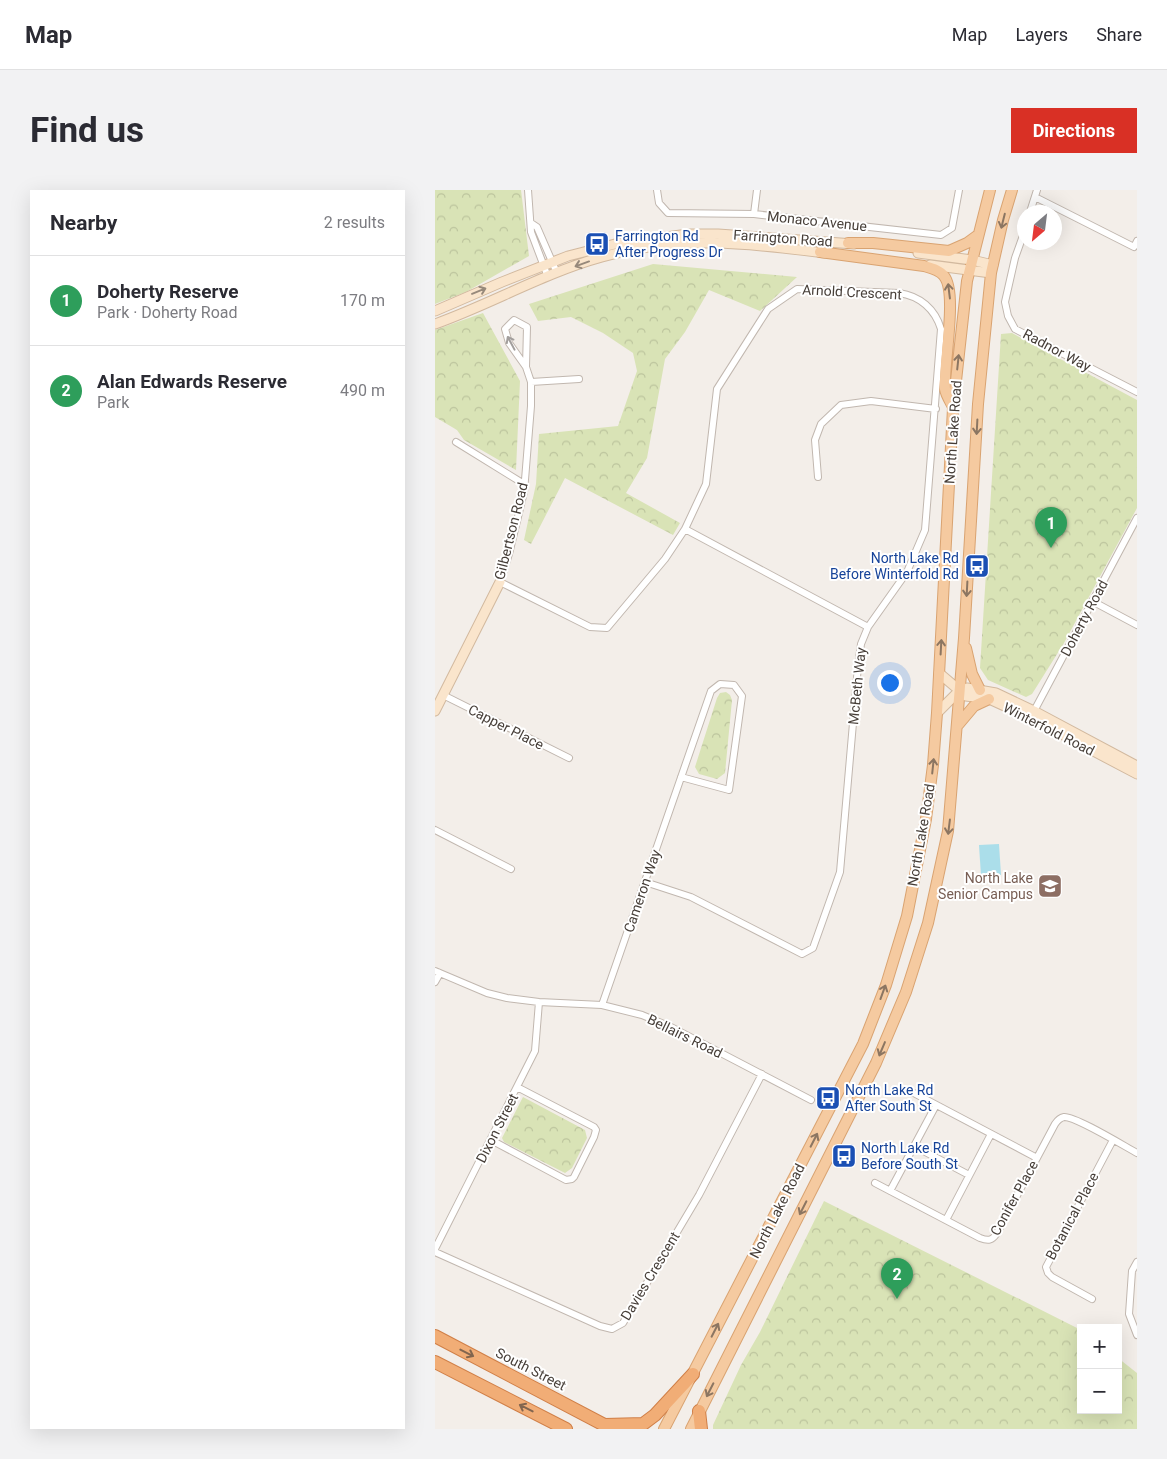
<!DOCTYPE html>
<meta charset="utf-8">
<style>
:root{--surface:#fff;--page:#f2f2f3;--text:#2b2b33;--muted:#7c7c81;--line:#e1e1e2;--accent:#d93025}
body{margin:0;font-family:Roboto,sans-serif;background:var(--page);color:var(--text)}
.controls{position:absolute;right:15px;bottom:15px;display:grid;overflow:hidden;border-radius:0px;box-shadow:0 5px 20px #0002}
.controls button{width:45px;height:45px;display:grid;place-items:center;padding:0;border:0;border-bottom:1px solid var(--line);background:var(--surface);color:var(--text);font:25px sans-serif}
.compass{position:absolute;left:582px;top:15px;width:45px;height:45px;border-radius:50%;background:var(--surface);box-shadow:0 5px 20px #0002;rotate:208deg}
.you{position:absolute;left:454px;top:492px;width:18px;height:18px;margin:-12px;border:4px solid #fff;border-radius:50%;background:#1a73e8;box-shadow:0 0 0 8px #1a73e833}
.badge{display:grid;place-items:center;width:32px;height:32px;border-radius:50%;background:var(--accent);color:#fff;font-size:16px;font-weight:700}
.pin{position:absolute;translate:-50% -41px;filter:drop-shadow(0 1px 2px #0008)}
.pin::after{content:'';position:absolute;top:26px;width:18px;height:15px;background:inherit;clip-path:polygon(0 0,100% 0,50% 100%)}
.list{margin:0;padding:0;list-style:none}
h2{display:flex;justify-content:space-between;align-items:center;height:65px;margin:0;padding:0 20px;font-size:21px}
h2 small{font-size:16px;font-weight:400;color:var(--muted)}
.list li{display:grid;grid-template-columns:32px 1fr auto;gap:15px;align-items:center;box-sizing:border-box;height:90px;padding:0 20px;border-top:1px solid var(--line)}
.list b{display:block;font-size:19px;white-space:nowrap}
.list p{margin:0;font-size:16px;white-space:nowrap;color:var(--muted)}
.list em{font-size:16px;font-style:normal;color:var(--muted)}
.map{position:relative;flex:none;width:702px;height:1239px;overflow:hidden;border-radius:0px}
header{display:flex;align-items:center;gap:30px;box-sizing:border-box;height:70px;padding:0 25px;background:var(--surface);border-bottom:1px solid var(--line)}
header strong{font-size:24px}
nav{display:flex;gap:28px;margin-inline-start:auto;font-size:18px}
.intro{display:flex;align-items:center;justify-content:space-between;box-sizing:border-box;height:120px;padding:0 30px}
h1{margin:0;font-size:35px}
.button{padding:12px 22px;border-radius:0px;background:var(--accent);color:#fff;font-size:18px;font-weight:700}
main{display:flex;gap:30px;padding:0 30px}
aside{flex:1;background:var(--surface);border-radius:0px;box-shadow:0 5px 20px #0002}
.map>svg:first-child{display:block}
</style>
<header>
<strong>Map</strong>
<nav><a>Map</a><a>Layers</a><a>Share</a></nav>
</header>
<div class="intro"><h1>Find us</h1><a class="button">Directions</a></div>
<main>
<aside>
<h2>Nearby<small>2 results</small></h2>
<ul class="list">
<li><span class="badge" style="background:#2e9e5b">1</span><div><b>Doherty Reserve</b><p>Park · Doherty Road</p></div><em>170 m</em></li>
<li><span class="badge" style="background:#2e9e5b">2</span><div><b>Alan Edwards Reserve</b><p>Park</p></div><em>490 m</em></li>
</ul>
</aside>
<div class="map">
<svg width="702" height="1239" viewBox="0 0 702 1239">
<defs>
<pattern id="park-crowns" width="20" height="18" patternUnits="userSpaceOnUse" patternTransform="scale(1.25)"><rect width="20" height="18" fill="#d9e3b6"/><path d="M2 6a3 3 0 1 1 6 0M12 15a3 3 0 1 1 6 0" fill="none" stroke="#bcc49d"/></pattern>
</defs>
<rect width="100%" height="100%" fill="#f3eee9"/>
<path fill="url(#park-crowns)" d="M 0,0 L 86,0 L 94,66 L 31,102 L 0,114 Z
M 218,74 L 362,87 L 325,121 L 274,100 L 250,142 L 230,169 L 212,268 L 191,303 L 245,333 L 238,345 L 130,288 L 96,354 L 89,350 L 101,294 L 104,244 L 183,236 L 202,181 L 198,163 L 168,143 L 136,127 L 103,131 L 94,114 Z
M 48,123 L 85,191 L 81,280 L 29,250 L 22,240 L 0,227 L 0,140 Z
M 577,143 L 702,210 L 702,318 L 629,453 L 597,504 L 591,507 L 553,490 L 545,478 L 566,144 Z
M 291,502 L 295,505 L 297,510 L 290,583 L 282,589 L 264,584 L 260,577 L 282,508 L 285,503 Z
M 88,907 L 150,940 L 152,948 L 137,978 L 130,983 L 69,952 L 67,948 Z
M 389,1011 L 646,1140 L 646,1220 L 683,1220 L 683,1168 L 702,1183 L 702,1239 L 278,1239 L 278,1235 L 306,1175 L 325,1142 Z"/>
<path fill="#abdeea" d="M 564,654 L 566,685 L 546,686 L 544,655 Z"/>
<g fill="none" stroke-linecap="round" stroke-linejoin="round">
<defs>
<path id="street" d="M 93,0 L 96,42 L 113,87
M 222,0 L 224,13 L 233,23 L 319,24 L 506,45 L 517,38 L 524,0
M 600,7 L 699,57 L 702,51
M 595,22 L 602,0
M 319,24 L 322,0
M 96,33 L 102,37 L 122,83
M 590,40 L 580,68 L 570,112 L 573,126 L 580,139 L 702,202
M 91,177 L 74,153 L 70,139 L 79,130 L 92,137 L 91,177 L 96,192 L 96,216 L 89,302 L 74,364 L 65,392 L 155,437 L 172,438 L 230,369 L 250,339 L 433,437 L 426,454 L 423,476 L 405,682 L 378,758 L 367,764 L 256,707 L 210,692
M 96,192 L 144,189
M 21,252 L 89,294
M 383,287 L 380,250 L 386,234 L 406,215 L 436,211 L 501,219
M 250,339 L 271,294 L 282,199 L 333,119 L 362,99 L 464,103 C 485,106 500,119 506,139 L 490,340 L 472,382 L 433,437
M 657,411 L 702,435
M 8,505 L 134,568
M 598,523 L 702,328
M 0,640 L 76,679
M 0,781 L 52,803 L 72,808 L 104,812 L 167,815 L 207,825 L 236,837 L 376,910
M 0,792 L 5,783
M 167,815 L 276,501 L 285,494 L 299,495 L 307,506 L 294,600 L 246,587
M 475,901 L 602,968
M 56,950 L 131,990 L 137,989 L 139,987 L 159,947 L 161,940 L 159,937 L 82,897
M 479,956 L 534,985
M 440,993 L 545,1048 C 553,1051 557,1051 562,1043 L 620,934 C 622,931 624,928 629,927 C 640,926 689,956 702,963
M 455,1001 L 501,915
M 511,1030 L 556,944
M 0,1059 L 100,861 L 104,812
M 0,1062 L 165,1136 L 177,1139 L 188,1133 L 264,1005 L 327,884
M 702,1072 L 697,1081 L 694,1124 L 702,1145
M 657,1109 L 617,1087 L 613,1083 L 611,1077 L 678,950"/>
<path id="secondary" d="M 483,63 L 537,70 L 558,75
M 495,75 L 556,83
M 0,121 L 67,92 L 133,66 L 180,54 L 253,44 L 283,44 L 419,54
M 0,134 C 56,114 109,83 167,67 C 244,45 312,53 390,63
M 504,483 L 531,506 L 554,509 L 596,528 L 702,584
M 0,521 L 65,392
M 502,523 L 525,500 L 532,498 L 561,503 L 599,521 L 702,576"/>
<path id="primary" d="M 413,53 L 438,53 L 514,61 L 532,53 L 543,45
M 385,62 L 489,76 C 496,78 505,80 509,86 C 523,103 508,175 510,199 C 511,205 515,211 518,217
M 531,458 L 537,484 L 545,500
M 523,535 L 539,516 L 554,509
M 229,1239 L 428,854 L 451,795 L 472,726 L 491,629 L 498,575 L 502,523 L 518,218 L 532,91 L 555,0
M 256,1239 L 441,873 L 471,802 L 493,733 L 513,641 L 529,448 L 543,214 L 556,83 L 568,30 L 577,0"/>
<path id="highway" d="M 0,1146 L 177,1239
M 0,1172 L 131,1239
M 264,1221 L 266,1239
M 170,1235 L 208,1234 L 220,1225 L 258,1184"/>
</defs>
<use href="#street" stroke="#c1b7af" stroke-width="8"/>
<use href="#secondary" stroke="#d2b99f" stroke-width="11"/>
<use href="#primary" stroke="#d9a371" stroke-width="12"/>
<use href="#highway" stroke="#d07f47" stroke-width="14"/>
<use href="#street" stroke="#fff" stroke-width="6"/>
<use href="#secondary" stroke="#fae5cc" stroke-width="9"/>
<use href="#primary" stroke="#f5caa0" stroke-width="10"/>
<use href="#highway" stroke="#f1ad76" stroke-width="12"/>
</g>
<defs><path id="oneway-shaft" d="M-6 0H5M1.5-3L5.5 0L1.5 3" fill="none" stroke-width="1.6" stroke-linecap="round" stroke-linejoin="round" transform="scale(1.25)"/></defs>
<g stroke="#8c7662">
<use href="#oneway-shaft" transform="translate(568 31) rotate(104)"/>
<use href="#oneway-shaft" transform="translate(514 101) rotate(-97)"/>
<use href="#oneway-shaft" transform="translate(523 172) rotate(-84)"/>
<use href="#oneway-shaft" transform="translate(542 237) rotate(93)"/>
<use href="#oneway-shaft" transform="translate(532 399) rotate(93)"/>
<use href="#oneway-shaft" transform="translate(506 457) rotate(-87)"/>
<use href="#oneway-shaft" transform="translate(498 576) rotate(-84)"/>
<use href="#oneway-shaft" transform="translate(514 637) rotate(97)"/>
<use href="#oneway-shaft" transform="translate(448 802) rotate(-70)"/>
<use href="#oneway-shaft" transform="translate(447 859) rotate(113)"/>
<use href="#oneway-shaft" transform="translate(379 950) rotate(-63)"/>
<use href="#oneway-shaft" transform="translate(368 1018) rotate(117)"/>
<use href="#oneway-shaft" transform="translate(280 1140) rotate(-63)"/>
<use href="#oneway-shaft" transform="translate(275 1200) rotate(117)"/>
</g>
<g stroke="#97897b">
<use href="#oneway-shaft" transform="translate(147 74) rotate(160)"/>
<use href="#oneway-shaft" transform="translate(44 101) rotate(-22)"/>
</g>
<use stroke="#a29e9c" href="#oneway-shaft" transform="translate(76 153) rotate(-118)"/>
<g stroke="#82654e">
<use href="#oneway-shaft" transform="translate(32 1163) rotate(27)"/>
<use href="#oneway-shaft" transform="translate(91 1218) rotate(-153)"/>
</g>
<defs>
<symbol id="bus-square" viewBox="-11 -11 22 22"><rect x="-9" y="-9" width="18" height="18" rx="4" fill="#1a4fb4" stroke="#fff"/><path d="M-5-6H5V4H4V6H2V4H-2V6H-4V4H-5ZM-3.5-4V0h7V-4ZM-3.5 1.2v1.5H-2V1.2ZM2 1.2v1.5H3.5V1.2Z" fill="#fff"/></symbol>
<symbol id="school-square" viewBox="-11 -11 22 22"><rect x="-9" y="-9" width="18" height="18" rx="4" fill="#8d6e63" stroke="#fff"/><path d="M0-5L7-2L0 1L-7-2ZM-4 1L0 2.5L4 1V4Q0 6-4 4Z" fill="#fff"/></symbol>
</defs>
<g fill-rule="evenodd">
<use href="#bus-square" x="148" y="40" width="28" height="28"/>
<use href="#bus-square" x="528" y="362" width="28" height="28"/>
<use href="#school-square" x="601" y="682" width="28" height="28"/>
<use href="#bus-square" x="379" y="894" width="28" height="28"/>
<use href="#bus-square" x="395" y="952" width="28" height="28"/>
</g>
<g text-anchor="middle" dominant-baseline="central" stroke-width="4" stroke-linejoin="round" paint-order="stroke">
<g font-size="14" fill="#463e38" stroke="#fff">
<text transform="translate(382 31) rotate(6)">Monaco Avenue</text>
<text transform="translate(348 48) rotate(4)">Farrington Road</text>
<text transform="translate(417 102) rotate(3)">Arnold Crescent</text>
<text transform="translate(622 160) rotate(28)">Radnor Way</text>
<text transform="translate(518 242) rotate(-86)">North Lake Road</text>
<text transform="translate(76 341) rotate(-76)">Gilbertson Road</text>
<text transform="translate(649 428) rotate(-62)">Doherty Road</text>
<text transform="translate(422 496) rotate(-84)">McBeth Way</text>
<text transform="translate(71 537) rotate(27)">Capper Place</text>
<text transform="translate(614 539) rotate(27)">Winterfold Road</text>
<text transform="translate(486 645) rotate(-80)">North Lake Road</text>
<text transform="translate(207 701) rotate(-71)">Cameron Way</text>
<text transform="translate(250 846) rotate(26)">Bellairs Road</text>
<text transform="translate(62 938) rotate(-63)">Dixon Street</text>
<text transform="translate(579 1008) rotate(-61)">Conifer Place</text>
<text transform="translate(342 1021) rotate(-63)">North Lake Road</text>
<text transform="translate(637 1026) rotate(-62)">Botanical Place</text>
<text transform="translate(215 1086) rotate(-59)">Davies Crescent</text>
<text transform="translate(96 1179) rotate(27)">South Street</text>
</g>
<g font-size="14" fill="#164399" stroke="#fff" text-anchor="start">
<text x="180" y="46">Farrington Rd<tspan x="180" dy="16">After Progress Dr</tspan></text>
<text x="524" y="368" text-anchor="end">North Lake Rd<tspan x="524" dy="16">Before Winterfold Rd</tspan></text>
<text x="410" y="900">North Lake Rd<tspan x="410" dy="16">After South St</tspan></text>
<text x="426" y="958">North Lake Rd<tspan x="426" dy="16">Before South St</tspan></text>
</g>
<g font-size="14" fill="#785e54" stroke="#fff" text-anchor="end">
<text x="598" y="688">North Lake<tspan x="598" dy="16">Senior Campus</tspan></text>
</g>
</g>
</svg>
<div class="controls">
<button>+</button>
<button>−</button>
</div>
<svg class="compass" viewBox="-18 -18 36 36"><path d="M0-13l5 13h-10z" fill="#e53935"/><path d="M0 13l5-13h-10z" fill="#7c7c81"/></svg>
<div class="you"></div>
<div class="pin badge" style="left:616px;top:358px;background:#2e9e5b">1</div>
<div class="pin badge" style="left:462px;top:1109px;background:#2e9e5b">2</div>
</div>
</main>
